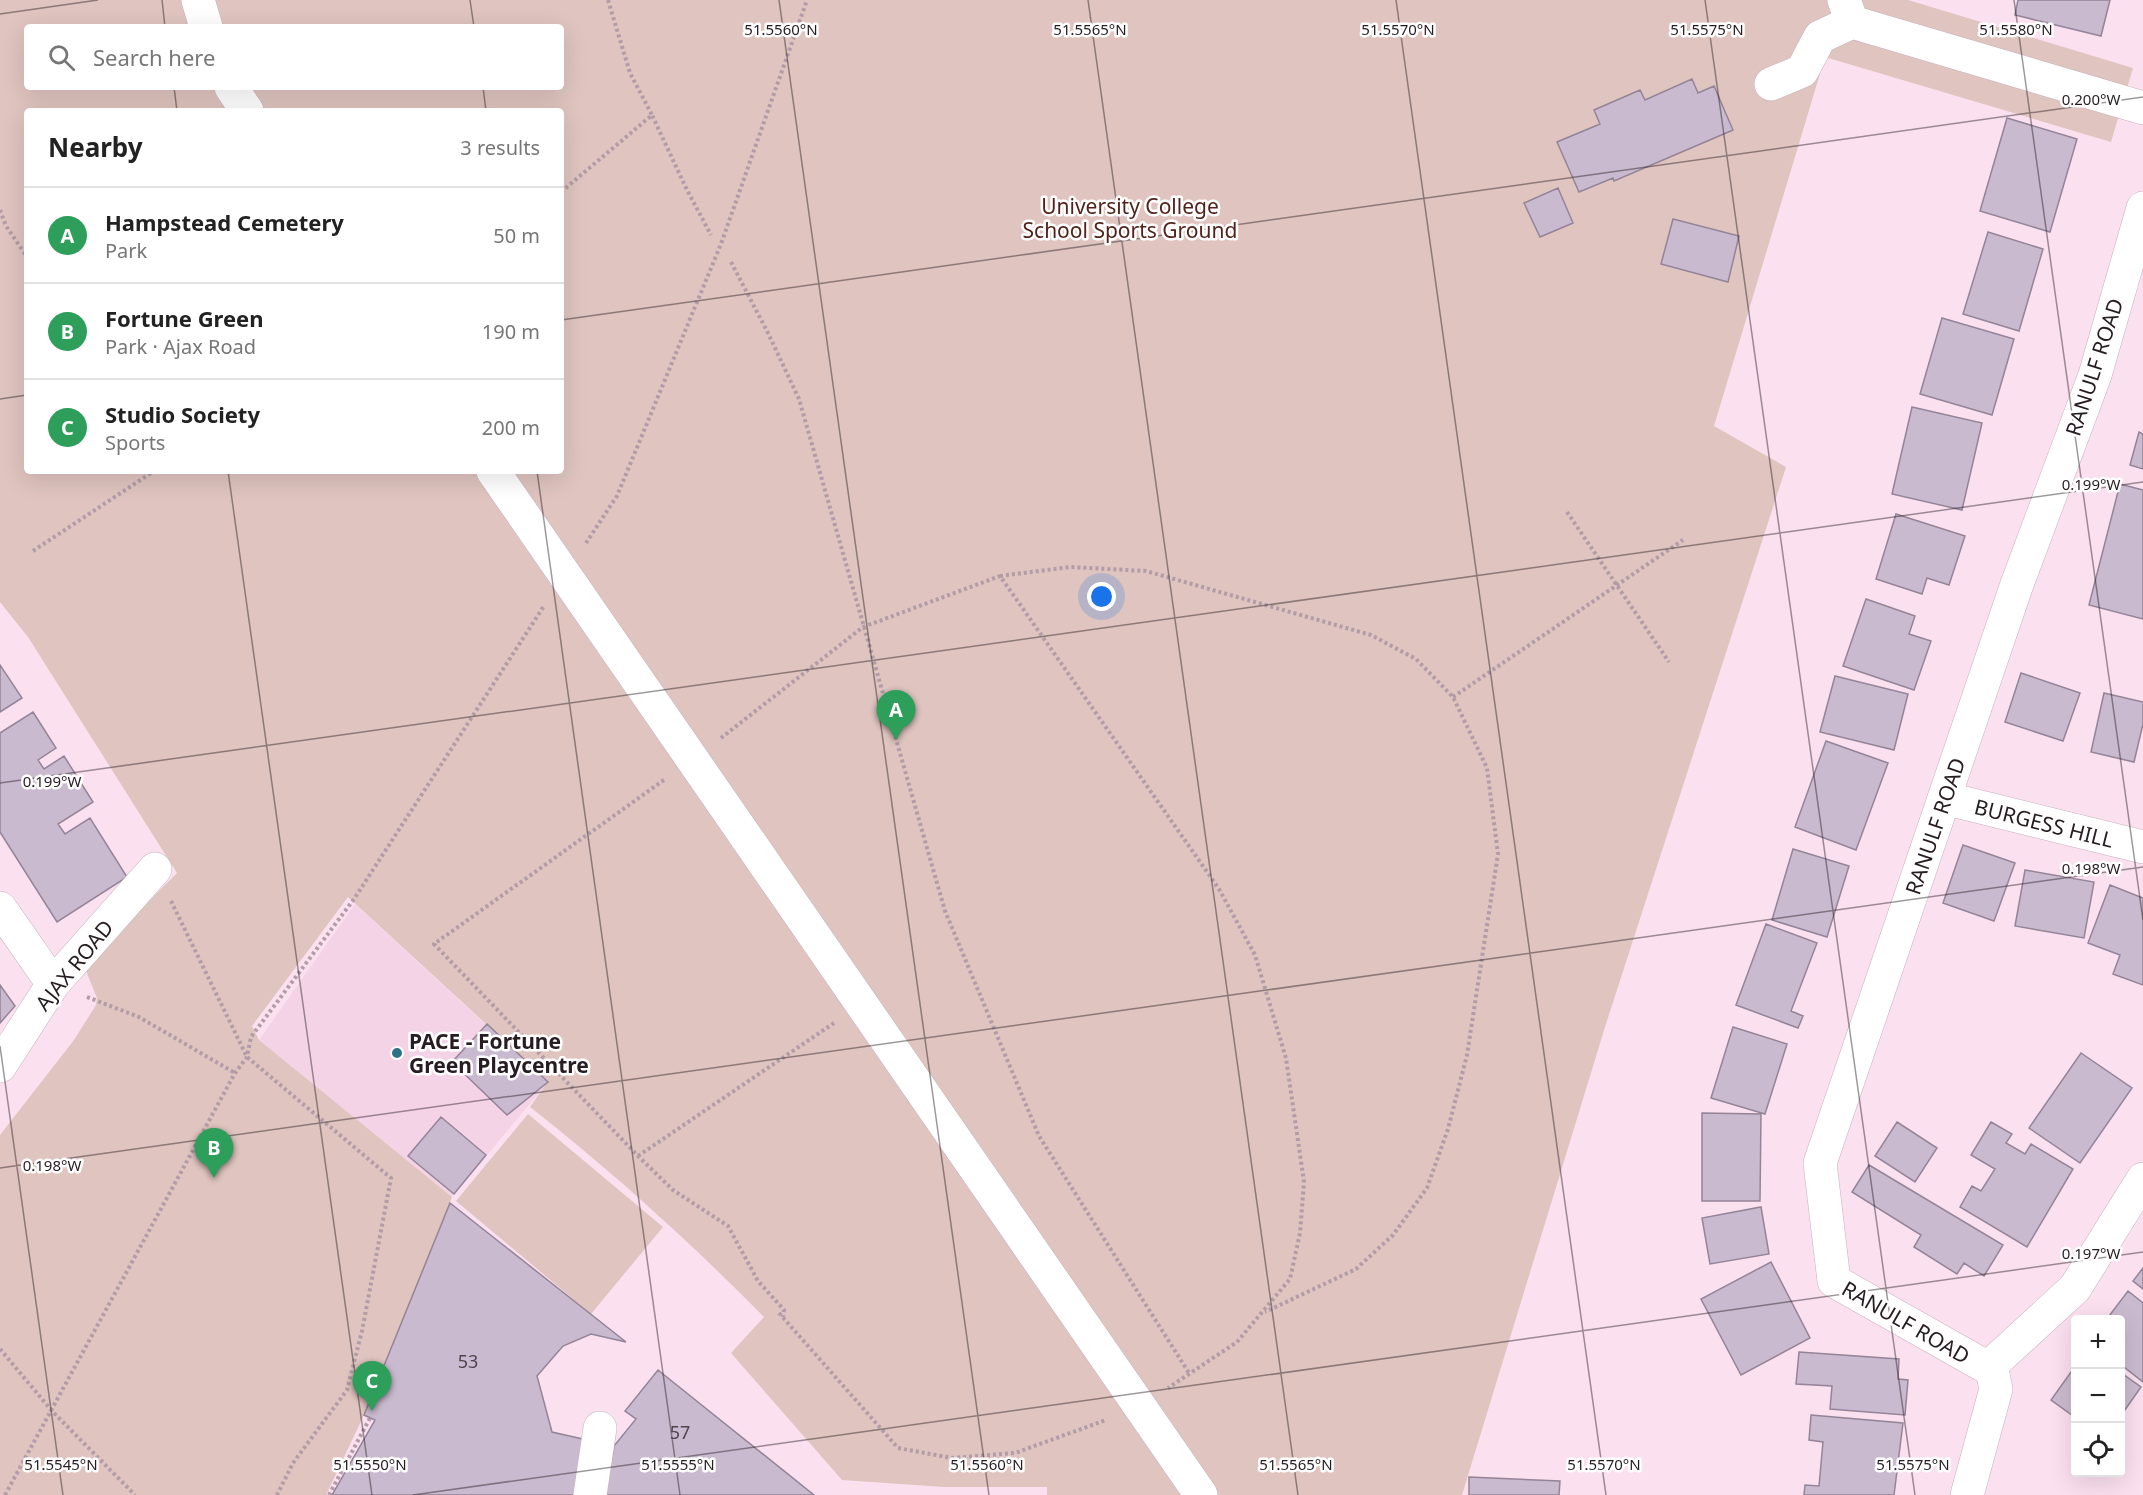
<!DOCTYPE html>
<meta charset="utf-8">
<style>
:root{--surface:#fff;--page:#f2f2f2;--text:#222;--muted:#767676;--line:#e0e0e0;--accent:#b45309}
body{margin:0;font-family:"Noto Sans",sans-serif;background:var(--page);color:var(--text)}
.controls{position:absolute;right:18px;bottom:18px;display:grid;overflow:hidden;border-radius:6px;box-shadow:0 6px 24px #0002}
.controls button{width:54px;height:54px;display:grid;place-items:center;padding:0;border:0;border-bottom:2px solid var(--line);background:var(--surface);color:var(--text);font:30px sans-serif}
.you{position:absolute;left:1102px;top:597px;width:21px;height:21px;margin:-15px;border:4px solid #fff;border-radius:50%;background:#1a73e8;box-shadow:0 0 0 9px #1a73e833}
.badge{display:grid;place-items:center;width:39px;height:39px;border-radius:50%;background:var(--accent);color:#fff;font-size:20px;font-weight:700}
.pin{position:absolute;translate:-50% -50px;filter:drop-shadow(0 2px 3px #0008)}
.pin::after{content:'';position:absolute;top:32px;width:21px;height:18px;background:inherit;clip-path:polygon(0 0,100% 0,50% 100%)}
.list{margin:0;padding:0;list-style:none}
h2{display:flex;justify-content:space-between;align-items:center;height:78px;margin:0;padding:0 24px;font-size:26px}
h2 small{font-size:20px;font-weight:400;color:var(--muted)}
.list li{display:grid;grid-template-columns:39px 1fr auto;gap:18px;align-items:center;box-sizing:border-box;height:96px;padding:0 24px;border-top:2px solid var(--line)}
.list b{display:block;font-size:22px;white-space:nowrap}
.list p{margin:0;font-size:20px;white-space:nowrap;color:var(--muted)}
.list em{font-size:20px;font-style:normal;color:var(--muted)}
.icon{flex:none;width:33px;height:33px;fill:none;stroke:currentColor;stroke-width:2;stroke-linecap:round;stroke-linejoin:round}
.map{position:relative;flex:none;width:2143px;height:1495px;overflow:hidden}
.search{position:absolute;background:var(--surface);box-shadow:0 6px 24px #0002;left:24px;top:24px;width:540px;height:66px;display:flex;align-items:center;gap:15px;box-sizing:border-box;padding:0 21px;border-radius:6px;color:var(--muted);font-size:22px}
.panel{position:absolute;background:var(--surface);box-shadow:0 6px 24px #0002;left:24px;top:108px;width:540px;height:366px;border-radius:6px}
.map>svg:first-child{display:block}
</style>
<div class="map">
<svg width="2143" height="1495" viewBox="0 0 2143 1495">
<rect width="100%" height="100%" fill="#fbe0ef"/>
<path fill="#f5d3e7" d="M 355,904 L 548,1082 L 452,1197 L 259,1040 Z"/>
<path fill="#dfc4bf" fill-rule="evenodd" d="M 0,0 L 1908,0 L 2133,68 L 2111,142 L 1825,57 L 1714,426 L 1786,467 L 1605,1027 L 1462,1495 L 1047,1495 L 1047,1487 L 944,1487 L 842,1480 L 731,1353 L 764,1317 C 690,1242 613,1172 530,1107 L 548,1081 L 348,897 L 252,1026 L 259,1040 L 452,1197 L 364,1415 L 326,1495 L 0,1495 L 0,1135 L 74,1040 L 96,1005 L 97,998 L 84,966 L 177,873 L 28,637 L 0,602 ZM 27,27 L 561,27 L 561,87 L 27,87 ZM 27,111 L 561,111 L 561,471 L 27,471 Z
M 528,1114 L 663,1227 L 591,1314 L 456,1201 Z"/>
<path fill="#cabacf" stroke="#948498" stroke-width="1.5" d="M 2018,0 L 2110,0 L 2101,36 L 2015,15 Z
M 1692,79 L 1698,93 L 1714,86 L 1733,130 L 1614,181 L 1613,178 L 1579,192 L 1557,142 L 1600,124 L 1594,110 L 1640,90 L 1645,100 Z
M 2007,118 L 2077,139 L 2050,232 L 1980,211 Z
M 1558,188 L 1573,223 L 1540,237 L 1524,203 Z
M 1673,219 L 1739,236 L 1728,282 L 1661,264 Z
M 1988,232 L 2043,249 L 2019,331 L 1963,314 Z
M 1942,318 L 2014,339 L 1992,415 L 1920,394 Z
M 1912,407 L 1982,423 L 1962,510 L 1892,494 Z
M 2139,432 L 2143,434 L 2143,469 L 2130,465 Z
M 2120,484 L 2143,490 L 2143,619 L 2089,605 Z
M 1896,514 L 1965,536 L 1949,585 L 1927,578 L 1922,594 L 1876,579 Z
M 1866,599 L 1915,616 L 1909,634 L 1931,641 L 1914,690 L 1843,666 Z
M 0,665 L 22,698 L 0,712 Z
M 2021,673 L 2080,693 L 2063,741 L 2005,722 Z
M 1835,676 L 1908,694 L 1894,750 L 1820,732 Z
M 2104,693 L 2143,702 L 2143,724 L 2134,762 L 2091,752 Z
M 33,712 L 56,748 L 38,760 L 44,769 L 64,756 L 93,802 L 58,824 L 65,834 L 90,818 L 127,877 L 57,922 L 0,832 L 0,733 Z
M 1826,741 L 1888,763 L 1856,850 L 1795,827 Z
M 1963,845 L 2015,863 L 1994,921 L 1943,903 Z
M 1793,849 L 1849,866 L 1827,937 L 1772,920 Z
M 2025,870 L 2094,882 L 2084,938 L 2015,926 Z
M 2110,885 L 2143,898 L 2143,985 L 2113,974 L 2120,955 L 2088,943 Z
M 1766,924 L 1817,943 L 1791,1011 L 1803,1016 L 1798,1028 L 1736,1005 Z
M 0,985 L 15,1006 L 0,1023 Z
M 487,1024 L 548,1082 L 507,1115 L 452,1062 Z
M 1733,1027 L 1787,1044 L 1765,1114 L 1711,1098 Z
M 2081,1053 L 2132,1088 L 2080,1163 L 2029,1128 Z
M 1702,1113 L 1761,1114 L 1760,1201 L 1702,1201 Z
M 441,1117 L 486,1155 L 454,1194 L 408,1156 Z
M 1897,1122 L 1937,1148 L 1915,1182 L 1875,1156 Z
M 1991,1122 L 2012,1134 L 2006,1143 L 2025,1154 L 2031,1144 L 2073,1169 L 2027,1247 L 1960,1207 L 1972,1186 L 1981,1191 L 1995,1169 L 1971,1155 Z
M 1869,1165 L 2003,1245 L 1984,1276 L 1964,1263 L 1957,1274 L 1914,1247 L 1921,1235 L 1852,1192 Z
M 450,1203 L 626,1342 L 591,1334 L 563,1346 L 537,1376 L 552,1432 L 614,1446 L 605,1495 L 332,1495 L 375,1420 L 364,1415 Z
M 1761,1207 L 1769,1254 L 1710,1264 L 1702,1218 Z
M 1771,1262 L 1810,1338 L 1741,1375 L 1701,1299 Z
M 2143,1268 L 2143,1289 L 2133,1281 Z
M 2128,1291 L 2143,1303 L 2143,1382 L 2120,1364 L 2120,1320 L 2106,1320 Z
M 1799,1352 L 1899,1359 L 1898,1379 L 1908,1380 L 1905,1415 L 1830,1409 L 1832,1386 L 1796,1384 Z
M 2076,1365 L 2076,1418 L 2051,1400 Z
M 658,1370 L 814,1495 L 605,1495 L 614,1446 L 636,1419 L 625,1411 Z
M 2120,1372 L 2141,1387 L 2120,1417 Z
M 1811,1415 L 1903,1423 L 1894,1495 L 1804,1495 L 1805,1485 L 1819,1486 L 1823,1442 L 1809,1440 Z
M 1469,1477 L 1560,1481 L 1559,1495 L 1469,1495 Z"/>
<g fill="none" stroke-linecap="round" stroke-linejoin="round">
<defs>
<path id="minor" d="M 198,0 L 206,27
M 1844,0 L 1852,22 L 2143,108
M 1771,84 L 1802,71 L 1820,37 L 1852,22
M 231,87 L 247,111
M 493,471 L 1201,1495
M 1944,798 L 2143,847
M 0,908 L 53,984
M 0,1066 L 53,984 L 155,869
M 1988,1368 L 2075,1288 L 2143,1179
M 590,1495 L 600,1428
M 1967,1495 L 1996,1389 L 1993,1375 L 1988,1368 L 1834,1281 L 1820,1163 L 2016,587 L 2095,375 L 2143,208"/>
</defs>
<use href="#minor" stroke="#c8afbd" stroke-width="34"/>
<path stroke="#b19ca8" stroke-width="4" stroke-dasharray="3 3" stroke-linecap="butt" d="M 608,0 L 630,73 L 652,115
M 561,192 L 652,115 L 686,188 L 711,235
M 0,210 L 6,226 L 27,257
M 731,262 L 768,333 L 799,399 L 945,911 L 1039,1136 L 1189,1373
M 1567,512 L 1669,662
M 586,543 L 617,496 L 721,244 L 807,0
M 33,551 L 154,471
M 1000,576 L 1070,567 L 1146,571 L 1371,635 L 1416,659 L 1453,697 L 1487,768 L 1498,854 L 1467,1055 L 1448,1129 L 1427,1188 L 1393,1235 L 1356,1269 L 1265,1312
M 1453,697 L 1683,540
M 721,738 L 863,627 L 1000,576 L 1219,889 L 1255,955 L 1286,1058 L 1304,1182 L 1300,1233 L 1290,1279 L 1237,1342 L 1168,1388
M 664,780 L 434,944 L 638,1156 L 673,1190 L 728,1226 L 758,1281 L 784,1310 L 783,1317
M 171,901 L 247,1057 L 391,1178 L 362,1331 L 347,1390 L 293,1463 L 277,1495
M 87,997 L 139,1017 L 235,1073
M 638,1156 L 834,1023
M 779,1313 L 898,1448 L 952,1458 L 1015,1453 L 1106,1420
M 0,1349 L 52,1411 L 135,1495
M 5,1495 L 235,1073 L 247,1057 L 251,1037 L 354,899 L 544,606
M 329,1495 L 370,1418"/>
<use href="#minor" stroke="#fff" stroke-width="33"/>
</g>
<path fill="none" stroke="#261c22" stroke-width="1.5" stroke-opacity="0.45" d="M 162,0 L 165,27M 470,0 L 474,27M 779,0 L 989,1495M 1088,0 L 1298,1495M 1396,0 L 1606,1495M 1705,0 L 1915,1495M 2014,0 L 2143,920M 0,14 L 98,0M 174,87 L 177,111M 483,87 L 486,111M 561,320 L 2143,97M 0,399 L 27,395M 228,471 L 372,1495M 537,471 L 680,1495M 0,783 L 2143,482M 0,1046 L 63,1495M 0,1168 L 2143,867M 413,1495 L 2143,1252"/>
<circle fill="#317185" stroke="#fff" stroke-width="2" cx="397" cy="1053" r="6"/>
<g text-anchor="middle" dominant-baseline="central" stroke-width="5" stroke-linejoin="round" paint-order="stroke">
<g font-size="18" fill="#4f444d">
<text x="468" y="1361">53</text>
<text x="680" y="1432">57</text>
</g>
<g font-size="21" fill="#53221a" stroke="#fff">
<text x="1130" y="206">University College<tspan x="1130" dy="24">School Sports Ground</tspan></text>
</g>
<g font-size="21" fill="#261c22" stroke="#fff">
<text transform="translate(2094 367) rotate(-72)">RANULF ROAD</text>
<text transform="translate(2044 823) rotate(14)">BURGESS HILL</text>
<text transform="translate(1935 826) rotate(-71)">RANULF ROAD</text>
<text transform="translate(74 965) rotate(-51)">AJAX ROAD</text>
<text transform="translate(1906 1322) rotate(30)">RANULF ROAD</text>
</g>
<g font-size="21" font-weight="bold" fill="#261c22" stroke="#fff" text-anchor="start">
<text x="409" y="1041">PACE - Fortune<tspan x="409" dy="24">Green Playcentre</tspan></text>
</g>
</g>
<g font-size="15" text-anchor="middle" fill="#261c22" stroke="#fff" stroke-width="5" stroke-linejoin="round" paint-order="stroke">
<text x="781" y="35">51.5560°N</text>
<text x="1090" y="35">51.5565°N</text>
<text x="1398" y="35">51.5570°N</text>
<text x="1707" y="35">51.5575°N</text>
<text x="2016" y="35">51.5580°N</text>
<text x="2091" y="105">0.200°W</text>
<text x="2091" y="490">0.199°W</text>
<text x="52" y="787">0.199°W</text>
<text x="2091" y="874">0.198°W</text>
<text x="52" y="1171">0.198°W</text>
<text x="2091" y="1259">0.197°W</text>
<text x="61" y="1470">51.5545°N</text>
<text x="370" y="1470">51.5550°N</text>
<text x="678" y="1470">51.5555°N</text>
<text x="987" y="1470">51.5560°N</text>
<text x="1296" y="1470">51.5565°N</text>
<text x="1604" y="1470">51.5570°N</text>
<text x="1913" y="1470">51.5575°N</text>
</g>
</svg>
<div class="controls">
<button>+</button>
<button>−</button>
<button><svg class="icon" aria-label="locate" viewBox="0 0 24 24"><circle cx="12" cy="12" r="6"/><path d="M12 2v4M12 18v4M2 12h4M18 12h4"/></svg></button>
</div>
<div class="you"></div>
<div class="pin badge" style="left:896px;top:740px;background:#2e9e5b">A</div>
<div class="pin badge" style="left:214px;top:1178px;background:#2e9e5b">B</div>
<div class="pin badge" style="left:372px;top:1411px;background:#2e9e5b">C</div>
<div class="search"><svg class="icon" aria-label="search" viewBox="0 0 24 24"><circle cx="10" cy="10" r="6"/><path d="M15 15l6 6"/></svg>Search here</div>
<section class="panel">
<h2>Nearby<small>3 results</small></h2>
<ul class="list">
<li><span class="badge" style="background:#2e9e5b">A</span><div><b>Hampstead Cemetery</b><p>Park</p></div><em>50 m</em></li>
<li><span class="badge" style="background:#2e9e5b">B</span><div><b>Fortune Green</b><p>Park · Ajax Road</p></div><em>190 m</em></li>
<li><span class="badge" style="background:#2e9e5b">C</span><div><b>Studio Society</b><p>Sports</p></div><em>200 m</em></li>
</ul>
</section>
</div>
